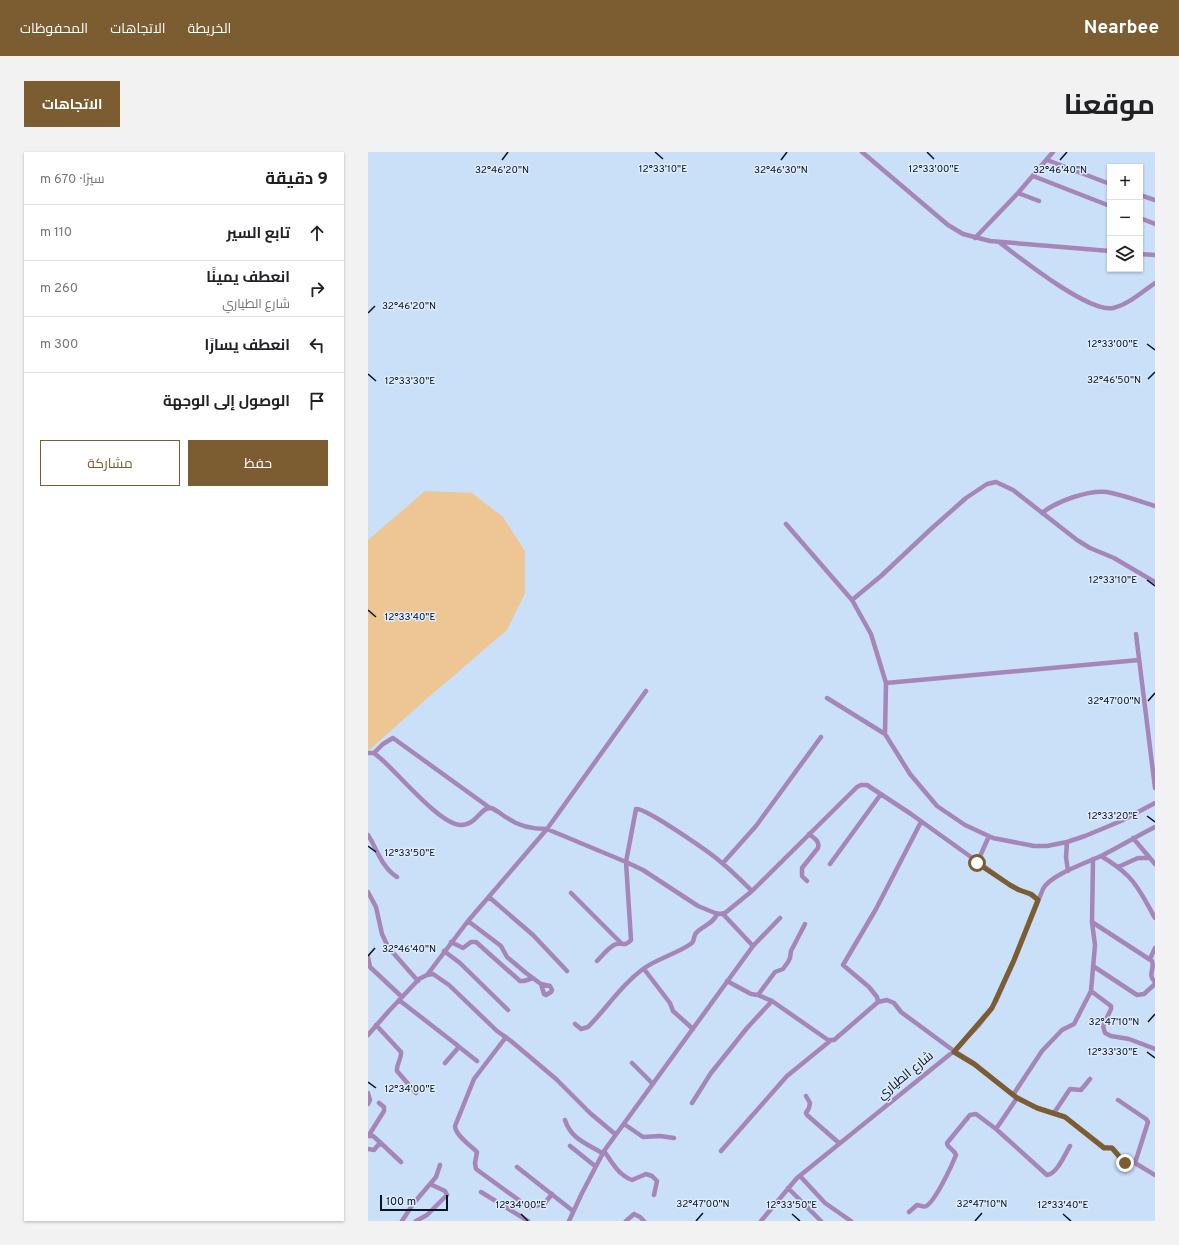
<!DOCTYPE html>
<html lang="ar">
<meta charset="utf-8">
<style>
:root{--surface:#fff;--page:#f2f2f2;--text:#202124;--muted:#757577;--line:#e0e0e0;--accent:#7c5d32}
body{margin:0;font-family:Overpass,Cairo,sans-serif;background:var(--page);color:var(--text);direction:rtl}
.controls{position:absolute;right:12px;top:12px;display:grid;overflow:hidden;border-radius:0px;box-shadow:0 1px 3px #0004}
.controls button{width:36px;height:36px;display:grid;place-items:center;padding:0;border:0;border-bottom:1px solid var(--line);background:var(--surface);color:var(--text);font:20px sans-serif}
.scale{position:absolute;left:12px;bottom:10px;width:68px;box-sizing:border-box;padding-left:4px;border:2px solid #071422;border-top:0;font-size:11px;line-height:14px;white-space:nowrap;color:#071422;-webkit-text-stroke:3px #ddebfc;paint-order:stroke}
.stop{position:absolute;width:12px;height:12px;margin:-9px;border:3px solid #7c5d32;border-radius:50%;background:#fff}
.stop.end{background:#7c5d32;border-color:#fff;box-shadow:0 1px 4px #0008}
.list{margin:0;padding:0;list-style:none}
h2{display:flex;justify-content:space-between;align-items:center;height:52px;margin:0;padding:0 16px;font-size:17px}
h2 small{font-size:13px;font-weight:400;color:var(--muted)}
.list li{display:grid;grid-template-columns:26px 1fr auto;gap:12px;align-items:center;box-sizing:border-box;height:56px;padding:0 16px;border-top:1px solid var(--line)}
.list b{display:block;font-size:15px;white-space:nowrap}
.list p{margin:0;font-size:13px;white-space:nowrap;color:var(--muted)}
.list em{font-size:13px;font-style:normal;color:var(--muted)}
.actions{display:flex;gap:8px;padding:12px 16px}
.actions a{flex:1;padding:9px 0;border:1px solid var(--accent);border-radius:0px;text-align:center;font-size:14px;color:var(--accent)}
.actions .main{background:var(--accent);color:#fff}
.icon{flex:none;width:22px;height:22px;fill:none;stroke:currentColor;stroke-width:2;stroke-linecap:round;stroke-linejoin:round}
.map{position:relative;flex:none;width:787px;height:1069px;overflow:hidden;direction:ltr;border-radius:0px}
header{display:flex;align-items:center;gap:24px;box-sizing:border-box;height:56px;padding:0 20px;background:var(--accent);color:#fff}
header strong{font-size:19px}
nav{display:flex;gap:22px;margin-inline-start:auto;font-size:14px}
.intro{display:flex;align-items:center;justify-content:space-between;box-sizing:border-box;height:96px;padding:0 24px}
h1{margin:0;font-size:28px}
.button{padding:10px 18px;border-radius:0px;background:var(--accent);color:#fff;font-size:14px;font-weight:700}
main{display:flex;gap:24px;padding:0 24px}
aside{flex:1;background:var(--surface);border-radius:0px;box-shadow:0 1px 3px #0004}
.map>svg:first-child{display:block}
</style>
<header>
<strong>Nearbee</strong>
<nav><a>الخريطة</a><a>الاتجاهات</a><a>المحفوظات</a></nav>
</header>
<div class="intro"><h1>موقعنا</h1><a class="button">الاتجاهات</a></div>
<main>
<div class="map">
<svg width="787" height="1069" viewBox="0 0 787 1069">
<rect width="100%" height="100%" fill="#cadff8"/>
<path fill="#edc694" d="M 57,339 L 104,341 L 135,365 L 157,399 L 157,441 L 139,478 L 55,550 L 0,599 L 0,388 Z"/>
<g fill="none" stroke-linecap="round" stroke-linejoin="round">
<path stroke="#a685b9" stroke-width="4.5" d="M 494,0 L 580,73 L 595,82 L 622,89 L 742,99
M 679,8 L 742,32
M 665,24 L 742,54
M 650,41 L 671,49
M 772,43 L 787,48
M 772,66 L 787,72
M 607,86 L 650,41 L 685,0
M 631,90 C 652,106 721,161 745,156 C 760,153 775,139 787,131
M 772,102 L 787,103
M 674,361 C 689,349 720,338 739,340 C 755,343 771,349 787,354
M 418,372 L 484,448 L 503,482 L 518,531 L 517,582
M 484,448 L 513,424 L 563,377 L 598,346 L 619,332 L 628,330 L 645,338 L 709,388 L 722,396 L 746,406 L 787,430
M 768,482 L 787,636
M 518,531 L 771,508
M 459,546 L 517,582 L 542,622 L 569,654 L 597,673 L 625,686 L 666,694 L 679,694 L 699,690 L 717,684 L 753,669 L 787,651
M 0,601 L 6,601 L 12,606 C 29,620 72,673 93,673 C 109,673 113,654 123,656 C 129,658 135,664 141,667 C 152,675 165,677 179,677 L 258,710 L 275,718 L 330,754 L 347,761 L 352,762 L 357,761 L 384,739 L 489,635 L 493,633 L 499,633 L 543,662 L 642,733 C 651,739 662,740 670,748
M 6,601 L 15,592 L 25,586 L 122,656
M 0,683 C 9,697 14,716 29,725
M 765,686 L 787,712
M 699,690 L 698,705 L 700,719
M 733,704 C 743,710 752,716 760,724 C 772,736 779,752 787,766
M 355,711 L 388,674 L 453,585
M 609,711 L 621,684
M 462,712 L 513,642
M 750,715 L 770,706 L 781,706
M 439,729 L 434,724 L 434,716 L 450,696 C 452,689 446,686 441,682
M 0,740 L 8,755 L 14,782 L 20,795 L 50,829
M 203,741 L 254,792
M 121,745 L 165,783 L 199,819
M 100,769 L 133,794 L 139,805 L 158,821 L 173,832 L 182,834 L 184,838 L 183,840 L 178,843 L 176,842 L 173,832
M 724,770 L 784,809 C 787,817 779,823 787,830
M 83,790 L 95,796 L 103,790 L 108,790 L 152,829 L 156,829 L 165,826
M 385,794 L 412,766
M 76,799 L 92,811 L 140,858
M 0,805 L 2,815 L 34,845
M 782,807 L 787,796
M 229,809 C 234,804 239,797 246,793 C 253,789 256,796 263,788 L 258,710 L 268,657 C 277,655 344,702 354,711 C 365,720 374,729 384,739
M 725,814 L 769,843 L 776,842 L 787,832
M 276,817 L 302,851 L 305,859 L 325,877
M 59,823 L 100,769 L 179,677 L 278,539
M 359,829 L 383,842 L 390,843 L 404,849 L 460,888 L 466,888 L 510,850 L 519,848 L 526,851 L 533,860 L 586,899 L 607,912 L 645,943 L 669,956 L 697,965 L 736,995 L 744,996 L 757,1011 L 767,1011 L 787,1023
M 723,839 L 743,854 L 743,857 L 735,874 L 737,881 L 743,884 L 761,887 L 787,897
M 390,843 L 407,820 L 415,817 L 420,810 L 422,806 L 423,799 L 437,772
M 31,848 L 89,893 L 90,896 L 77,911
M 510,850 L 509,845 L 501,835 L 475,813 L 508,757 L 553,670
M 207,872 L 213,877 L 220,875 C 239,856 253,833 275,817 C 290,806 309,802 324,791 C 327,788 325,783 329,780 C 335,774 346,771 349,762
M 8,873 L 33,900 C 34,907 28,912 29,919 L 48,941
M 0,883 L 20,860 L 51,827 L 59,823 L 65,822 L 81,833 L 129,879 L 143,889 L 188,927 L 222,961 L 247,982
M 138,885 L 106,927 L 87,974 C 87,983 103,994 109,1000 L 107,1011 L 108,1017 L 159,1054 L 162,1055 L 176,1052 L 184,1042
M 90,894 L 109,909
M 264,911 L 285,932
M 0,941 L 2,948 L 0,952
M 645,943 L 674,899 L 694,878 L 706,872 L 723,839 L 727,793 L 724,770 L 725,707
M 438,944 L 442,951 L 441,956 L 438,961 L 439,963 L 471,991
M 750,948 L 778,967 L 780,970 L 767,1011
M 324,951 L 343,921 L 379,876 L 404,849
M 686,961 L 702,937 L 713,938 L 722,927
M 197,968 C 203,987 218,991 234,1001
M 256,972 L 275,985 L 292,984 L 306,986
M 628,977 L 649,946
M 1,983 L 16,959 L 16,955 L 11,951
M 0,984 L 5,984 L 14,992
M 202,994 L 227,1014
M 0,997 L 6,998 L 11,992 L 15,993 L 33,1010
M 236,999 C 244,1010 250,1023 264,1028 L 278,1022 L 284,1024 L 289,1029 L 286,1043
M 353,999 L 419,924 L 462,889
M 149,1015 L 205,1059
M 432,1024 L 457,1051 L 483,1069
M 420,1036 L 453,1069
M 113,1040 L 160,1069
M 541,1060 L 549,1053 C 552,1053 556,1056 558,1054 C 567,1050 584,1013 588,1003 C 586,997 579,996 579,991 L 602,963 L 608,962 L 628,977 L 679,1023 C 689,1022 697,1002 702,994
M 34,1069 L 45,1052 L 68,1025 L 72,1013
M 48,1069 L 59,1063 L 79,1043 L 77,1039 L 62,1032
M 201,1069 L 214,1041 L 236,999 L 385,794 L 355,762
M 258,1069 L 266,1062 L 272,1065 L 276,1069
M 393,1069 L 429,1026 L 586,899 L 610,874 L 621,860 L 628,849 L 646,809 L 675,737 C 682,723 718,711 733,704 C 751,695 769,684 787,675"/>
</g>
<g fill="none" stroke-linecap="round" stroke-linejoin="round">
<path stroke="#7c5d32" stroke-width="5" d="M 609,711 L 642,733 L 651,738 L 663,742 L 670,748 L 646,808 L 624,856 L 586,900 L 606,912 L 649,946 L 669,956 L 697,965 L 736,996 L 744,996 L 757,1011"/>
</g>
<path fill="none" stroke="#071422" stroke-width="1.5" d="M 287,0 L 295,7M 559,0 L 566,7M 134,8 L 140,0M 413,8 L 419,0M 692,8 L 699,0M 0,161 L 7,154M 779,192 L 787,198M 0,222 L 8,229M 780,227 L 787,220M 779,428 L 787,434M 0,458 L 8,465M 780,549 L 787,541M 779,664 L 787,670M 0,694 L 8,700M 0,804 L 7,796M 780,870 L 787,862M 779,900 L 787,906M 0,930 L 8,936M 153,1062 L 160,1069M 424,1062 L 432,1069M 695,1062 L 703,1069M 328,1069 L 335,1061M 607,1069 L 614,1061"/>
<g text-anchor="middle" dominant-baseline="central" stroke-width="3" stroke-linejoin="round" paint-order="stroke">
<g font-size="13" fill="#071422" stroke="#ddebfc">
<text transform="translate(538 924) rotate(-39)">شارع الطياري</text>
</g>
</g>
<g font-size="10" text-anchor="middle" fill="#071422" stroke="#ddebfc" stroke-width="3" stroke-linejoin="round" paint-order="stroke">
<text x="295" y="20">12°33'10"E</text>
<text x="566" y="20">12°33'00"E</text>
<text x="134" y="21">32°46'20"N</text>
<text x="413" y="21">32°46'30"N</text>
<text x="692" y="21">32°46'40"N</text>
<text x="41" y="157">32°46'20"N</text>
<text x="745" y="195">12°33'00"E</text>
<text x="746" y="231">32°46'50"N</text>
<text x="42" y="232">12°33'30"E</text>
<text x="745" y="431">12°33'10"E</text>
<text x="42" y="468">12°33'40"E</text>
<text x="746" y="552">32°47'00"N</text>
<text x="745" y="667">12°33'20"E</text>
<text x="42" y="704">12°33'50"E</text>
<text x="41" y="800">32°46'40"N</text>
<text x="746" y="873">32°47'10"N</text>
<text x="745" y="903">12°33'30"E</text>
<text x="42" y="940">12°34'00"E</text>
<text x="335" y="1055">32°47'00"N</text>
<text x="614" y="1055">32°47'10"N</text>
<text x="153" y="1056">12°34'00"E</text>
<text x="424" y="1056">12°33'50"E</text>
<text x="695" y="1056">12°33'40"E</text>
</g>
</svg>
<div class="controls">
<button>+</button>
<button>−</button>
<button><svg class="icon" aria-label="layers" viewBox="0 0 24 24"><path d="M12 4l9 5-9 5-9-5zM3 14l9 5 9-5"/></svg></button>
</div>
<div class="scale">100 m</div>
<div class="stop" style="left:609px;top:711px"></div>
<div class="stop end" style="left:757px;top:1011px"></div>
</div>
<aside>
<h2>9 دقيقة<small>سيرًا · 670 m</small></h2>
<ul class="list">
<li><svg class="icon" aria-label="ahead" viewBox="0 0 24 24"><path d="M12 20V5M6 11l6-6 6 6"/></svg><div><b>تابع السير</b></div><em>110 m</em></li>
<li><svg class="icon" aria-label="right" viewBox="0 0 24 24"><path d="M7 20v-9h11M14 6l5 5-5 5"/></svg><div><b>انعطف يمينًا</b><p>شارع الطياري</p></div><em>260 m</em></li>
<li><svg class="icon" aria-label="left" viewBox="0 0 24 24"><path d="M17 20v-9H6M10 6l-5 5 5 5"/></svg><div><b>انعطف يسارًا</b></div><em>300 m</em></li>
<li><svg class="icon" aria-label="arrive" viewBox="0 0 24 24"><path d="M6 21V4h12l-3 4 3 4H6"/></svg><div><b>الوصول إلى الوجهة</b></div></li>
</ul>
<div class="actions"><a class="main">حفظ</a><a>مشاركة</a></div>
</aside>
</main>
